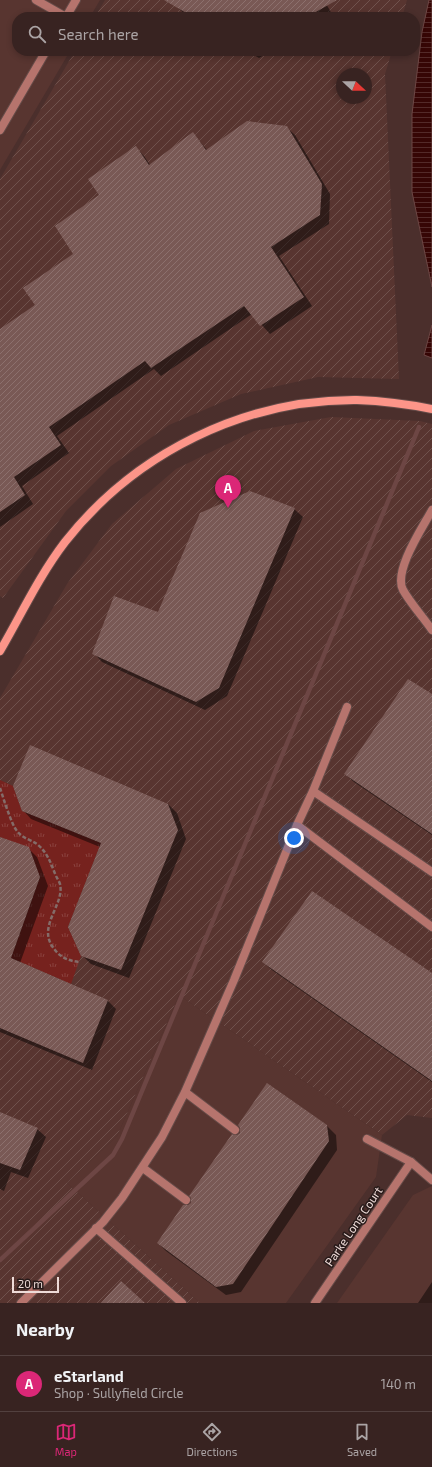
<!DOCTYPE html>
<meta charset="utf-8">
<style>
:root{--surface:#382321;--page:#3f2b2a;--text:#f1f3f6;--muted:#aba4a5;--line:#52403f;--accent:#db2777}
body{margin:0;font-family:"Exo 2",sans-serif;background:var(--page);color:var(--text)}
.compass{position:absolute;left:336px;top:68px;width:36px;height:36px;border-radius:50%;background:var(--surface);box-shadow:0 2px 6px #0003;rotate:112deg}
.scale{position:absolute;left:12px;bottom:10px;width:47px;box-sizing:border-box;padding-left:4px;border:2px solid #eedbd8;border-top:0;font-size:11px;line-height:14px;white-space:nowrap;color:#eedbd8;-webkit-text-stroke:3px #281b1a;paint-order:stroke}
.you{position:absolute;left:294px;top:838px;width:14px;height:14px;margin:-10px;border:3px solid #fff;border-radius:50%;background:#1a73e8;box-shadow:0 0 0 6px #1a73e833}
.badge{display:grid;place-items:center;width:26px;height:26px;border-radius:50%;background:var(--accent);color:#fff;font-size:13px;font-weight:700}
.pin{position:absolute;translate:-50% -33px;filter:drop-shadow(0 1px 2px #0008)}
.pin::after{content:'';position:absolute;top:21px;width:14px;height:12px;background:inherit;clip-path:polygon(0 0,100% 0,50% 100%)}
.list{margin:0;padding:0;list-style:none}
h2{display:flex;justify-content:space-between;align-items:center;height:52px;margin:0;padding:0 16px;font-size:17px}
h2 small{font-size:13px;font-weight:400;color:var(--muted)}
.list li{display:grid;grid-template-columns:26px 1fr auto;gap:12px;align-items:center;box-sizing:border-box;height:56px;padding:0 16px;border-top:1px solid var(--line)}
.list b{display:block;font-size:15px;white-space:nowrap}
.list p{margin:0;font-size:13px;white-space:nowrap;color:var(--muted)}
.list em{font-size:13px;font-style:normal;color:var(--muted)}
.icon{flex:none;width:22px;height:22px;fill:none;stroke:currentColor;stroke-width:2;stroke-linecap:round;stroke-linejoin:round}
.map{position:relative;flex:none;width:432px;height:1303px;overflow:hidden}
.search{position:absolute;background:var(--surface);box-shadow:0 2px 6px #0003;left:12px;right:12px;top:12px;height:44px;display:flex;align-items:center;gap:10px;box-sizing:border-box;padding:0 14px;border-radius:16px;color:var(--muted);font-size:15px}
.sheet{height:108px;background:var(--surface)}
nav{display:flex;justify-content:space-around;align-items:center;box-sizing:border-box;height:56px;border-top:1px solid var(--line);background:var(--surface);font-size:11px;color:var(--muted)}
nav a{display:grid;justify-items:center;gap:2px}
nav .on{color:var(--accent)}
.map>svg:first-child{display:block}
</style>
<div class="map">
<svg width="432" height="1303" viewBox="0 0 432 1303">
<defs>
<pattern id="industrial-furrows" width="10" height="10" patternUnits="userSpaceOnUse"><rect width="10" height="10" fill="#583530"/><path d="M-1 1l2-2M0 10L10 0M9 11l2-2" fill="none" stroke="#70524d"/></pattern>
<pattern id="grass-tufts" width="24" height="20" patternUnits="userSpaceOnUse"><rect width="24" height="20" fill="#76221e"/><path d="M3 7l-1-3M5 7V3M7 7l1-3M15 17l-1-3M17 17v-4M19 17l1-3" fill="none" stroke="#8a423e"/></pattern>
<pattern id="water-rules" width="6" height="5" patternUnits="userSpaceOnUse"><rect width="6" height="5" fill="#360605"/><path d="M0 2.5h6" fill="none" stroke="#532a29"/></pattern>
<pattern id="building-hatch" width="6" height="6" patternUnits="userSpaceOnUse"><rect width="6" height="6" fill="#795955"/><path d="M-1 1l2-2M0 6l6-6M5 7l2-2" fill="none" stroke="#8c706d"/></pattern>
</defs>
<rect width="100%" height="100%" fill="#4b2f2c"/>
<path fill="#583530" d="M 0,0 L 100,0 L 90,17 L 17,17 L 17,51 L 70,51 L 0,170 Z
M 179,995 L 382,1135 L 376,1177 L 286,1303 L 200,1303 L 67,1183 L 117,1136 Z
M 432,1186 L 432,1303 L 337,1303 L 413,1195 Z"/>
<path fill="url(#industrial-furrows)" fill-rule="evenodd" d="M 105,0 L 407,0 L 402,17 L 95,17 Z
M 75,51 L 392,51 L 385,74 L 399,379 L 318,377 L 241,394 L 169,425 L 111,466 L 66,511 L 3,598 L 0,596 L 0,179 ZM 342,74 L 366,74 L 366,98 L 342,98 Z
M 331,417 L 420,421 L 432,424 L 432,1118 L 407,1115 L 382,1135 L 179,995 L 117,1136 L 67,1183 L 200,1303 L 0,1303 L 0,698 L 67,584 L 112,524 L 176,469 L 254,431 Z"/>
<path fill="url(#grass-tufts)" d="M 0,780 L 13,786 L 22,811 L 101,843 L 68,927 L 81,956 L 71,984 L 11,958 L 40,877 L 29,850 L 0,837 Z"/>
<path fill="url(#water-rules)" stroke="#6d4644" d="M 429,0 L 432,0 L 432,287 L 412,192 L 412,114 L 422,32 Z
M 432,325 L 432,358 L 424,355 Z"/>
<path fill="#0007" d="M 179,0 L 324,0 L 333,16 L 330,17 L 188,17 L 176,6 Z
M 247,51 L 271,51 L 259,58 Z
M 286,127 L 295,135 L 330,194 L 329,224 L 279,256 L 312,306 L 270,334 L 252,314 L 161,376 L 154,369 L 57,436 L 69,453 L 22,486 L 33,504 L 0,527 L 0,330 L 36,305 L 75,254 L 101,196 L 136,148 L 144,156 L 150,165 L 193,134 L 207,150 Z
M 294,509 L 303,517 L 227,696 L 205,710 L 102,662 L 94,653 L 158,614 Z
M 432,695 L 432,835 L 354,782 L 345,774 Z
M 168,804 L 177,813 L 186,839 L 129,978 L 91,964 L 82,955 L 100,847 L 31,819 L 23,810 Z
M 0,838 L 28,848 L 37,857 L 48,886 L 20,963 L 108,1001 L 116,1009 L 92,1070 L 0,1032 Z
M 263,962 L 432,975 L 432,1082 L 272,970 Z
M 0,1114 L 37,1129 L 46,1137 L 28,1178 L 11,1172 L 4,1191 L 0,1189 Z
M 327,1126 L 336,1135 L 337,1150 L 241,1292 L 226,1295 L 166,1251 L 158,1243 L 192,1203 L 237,1136 L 241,1134 Z
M 432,1282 L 432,1303 L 418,1303 Z"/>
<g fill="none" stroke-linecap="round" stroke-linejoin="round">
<path stroke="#6d4644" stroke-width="4.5" d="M 0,1260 L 113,1155 L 122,1139 L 419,427"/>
</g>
<path fill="url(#building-hatch)" d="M 164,0 L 337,0 L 307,17 L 193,17 Z
M 247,121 L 287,126 L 322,184 L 320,215 L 271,247 L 304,297 L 260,326 L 244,306 L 151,368 L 145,361 L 49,427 L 61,445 L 14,477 L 25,495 L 0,512 L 0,329 L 35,305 L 23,288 L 73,254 L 55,226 L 99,195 L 88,179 L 136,146 L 149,165 L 193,132 L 206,150 Z
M 250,491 L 295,508 L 219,688 L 196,702 L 92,654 L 114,596 L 158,612 L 200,513 Z
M 408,679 L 432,694 L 432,834 L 344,774 Z
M 30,745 L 168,804 L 178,830 L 121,970 L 81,956 L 68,927 L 101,843 L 22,811 L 13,786 Z
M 0,837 L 29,847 L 40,877 L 11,958 L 108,1000 L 83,1063 L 0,1028 Z
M 312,891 L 432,973 L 432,1081 L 262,962 Z
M 267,1083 L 327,1125 L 329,1141 L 233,1284 L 216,1287 L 157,1243 L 183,1205 L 188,1205 L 191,1203 L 191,1198 L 189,1196 L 232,1134 L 237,1135 L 240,1133 L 240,1128 L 238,1125 Z
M 0,1112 L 38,1128 L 20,1170 L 0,1163 Z
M 121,1281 L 145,1303 L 101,1303 Z"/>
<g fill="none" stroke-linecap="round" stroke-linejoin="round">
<defs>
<path id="lane" d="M 36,0 L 66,17
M 66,17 L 76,0
M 0,130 L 46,51
M 432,510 C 423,527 393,571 403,590 C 411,604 423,617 432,630
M 313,791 L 432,872
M 297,825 L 432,927
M 185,1092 L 235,1130
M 367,1139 L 411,1162 L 432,1180
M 143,1168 L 186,1200
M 96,1228 L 182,1303
M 21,1303 L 103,1222 L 122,1198 L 162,1137 L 185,1092 L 234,980 L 297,825 L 313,791 L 347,707"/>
<path id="street" d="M 315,1303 L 411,1162"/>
<path id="secondary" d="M 0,651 C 21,615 39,576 65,542 C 135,453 244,399 357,400 C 382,401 407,404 432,409"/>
</defs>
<use href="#lane" stroke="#654b48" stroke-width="10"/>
<use href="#street" stroke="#654b48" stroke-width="10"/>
<use href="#secondary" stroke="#654b48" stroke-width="10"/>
<path stroke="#846c69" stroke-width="2.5" stroke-dasharray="4 2" stroke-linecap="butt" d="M 0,788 C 3,797 12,826 17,831 C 22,838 31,840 37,844 C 48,853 51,864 56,876 C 57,878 59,881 60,884 C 65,906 35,927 55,950 C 61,958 70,961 79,962"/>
<use href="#lane" stroke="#b6746d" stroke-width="8"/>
<use href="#street" stroke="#b6746d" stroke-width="8"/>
<use href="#secondary" stroke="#fc9589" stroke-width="8"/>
</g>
<g text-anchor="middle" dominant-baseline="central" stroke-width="3" stroke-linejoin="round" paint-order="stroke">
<g font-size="12" fill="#eedbd8" stroke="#281b1a">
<text transform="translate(353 1226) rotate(-56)">Parke Long Court</text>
</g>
</g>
</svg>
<svg class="compass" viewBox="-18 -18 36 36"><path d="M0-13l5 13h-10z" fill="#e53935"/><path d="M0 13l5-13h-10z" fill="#aba4a5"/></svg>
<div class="scale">20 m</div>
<div class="you"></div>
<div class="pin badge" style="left:228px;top:508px">A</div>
<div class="search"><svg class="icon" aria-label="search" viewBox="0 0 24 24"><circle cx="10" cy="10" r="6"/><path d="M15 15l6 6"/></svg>Search here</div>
</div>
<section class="sheet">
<h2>Nearby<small></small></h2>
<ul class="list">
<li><span class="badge">A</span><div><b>eStarland</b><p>Shop · Sullyfield Circle</p></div><em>140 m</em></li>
</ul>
</section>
<nav>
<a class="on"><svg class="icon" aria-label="map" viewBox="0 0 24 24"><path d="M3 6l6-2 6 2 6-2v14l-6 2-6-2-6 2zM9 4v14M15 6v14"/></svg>Map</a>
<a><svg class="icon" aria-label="directions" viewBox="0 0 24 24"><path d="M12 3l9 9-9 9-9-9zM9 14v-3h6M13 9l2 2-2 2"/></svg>Directions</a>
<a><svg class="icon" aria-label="saved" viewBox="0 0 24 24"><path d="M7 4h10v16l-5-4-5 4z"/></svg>Saved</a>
</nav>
